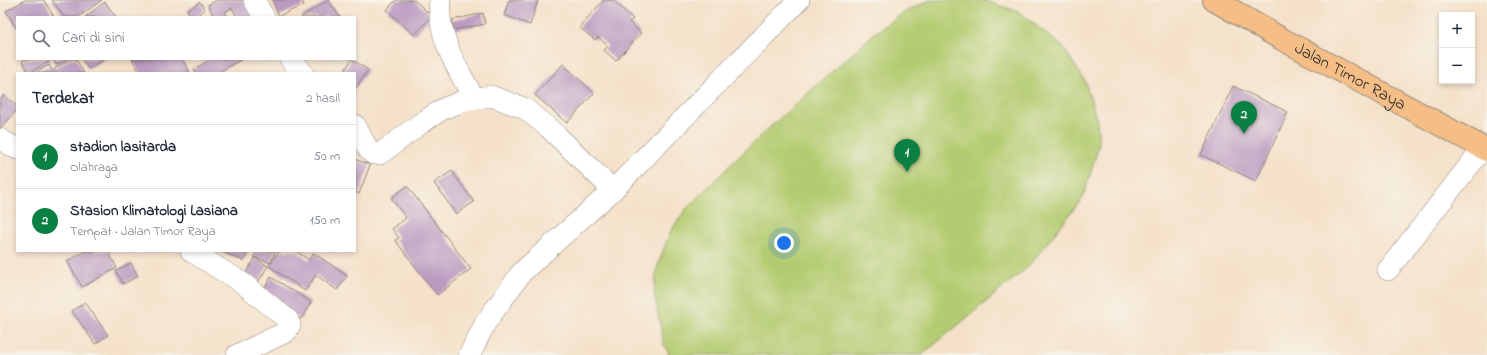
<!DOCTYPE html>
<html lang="id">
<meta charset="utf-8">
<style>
:root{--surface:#fff;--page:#f2f2f3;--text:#1f2937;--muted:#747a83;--line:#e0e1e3;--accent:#0b8043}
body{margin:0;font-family:"Indie Flower",sans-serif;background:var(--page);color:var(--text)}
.controls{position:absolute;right:12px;top:12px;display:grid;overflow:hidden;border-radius:0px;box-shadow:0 2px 6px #0003}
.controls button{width:36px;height:36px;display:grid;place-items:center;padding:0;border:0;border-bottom:1px solid var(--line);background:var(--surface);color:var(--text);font:20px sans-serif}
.you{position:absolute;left:784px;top:243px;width:14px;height:14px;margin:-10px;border:3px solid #fff;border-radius:50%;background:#1a73e8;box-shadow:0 0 0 6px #1a73e833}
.badge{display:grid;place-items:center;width:26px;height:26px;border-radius:50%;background:var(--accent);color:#fff;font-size:13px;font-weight:700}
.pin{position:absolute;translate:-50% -33px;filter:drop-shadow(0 1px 2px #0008)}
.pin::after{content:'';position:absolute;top:21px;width:14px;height:12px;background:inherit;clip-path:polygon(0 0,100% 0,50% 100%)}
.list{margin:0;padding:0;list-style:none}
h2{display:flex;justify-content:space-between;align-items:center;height:52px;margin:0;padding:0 16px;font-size:17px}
h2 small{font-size:13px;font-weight:400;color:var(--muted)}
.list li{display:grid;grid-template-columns:26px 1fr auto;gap:12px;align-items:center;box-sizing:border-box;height:64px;padding:0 16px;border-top:1px solid var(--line)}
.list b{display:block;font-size:15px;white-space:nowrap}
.list p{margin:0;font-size:13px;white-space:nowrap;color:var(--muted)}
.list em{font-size:13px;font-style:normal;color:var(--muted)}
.icon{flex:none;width:22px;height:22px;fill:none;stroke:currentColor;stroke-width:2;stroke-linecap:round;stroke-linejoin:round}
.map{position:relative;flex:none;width:1487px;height:355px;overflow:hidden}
.search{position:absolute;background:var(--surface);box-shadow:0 2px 6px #0003;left:16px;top:16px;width:340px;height:44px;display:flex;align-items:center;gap:10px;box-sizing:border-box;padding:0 14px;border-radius:0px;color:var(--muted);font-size:15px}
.panel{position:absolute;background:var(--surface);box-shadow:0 2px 6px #0003;left:16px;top:72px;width:340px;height:180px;border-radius:0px}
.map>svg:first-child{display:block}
</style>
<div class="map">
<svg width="1487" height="355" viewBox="0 0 1487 355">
<rect width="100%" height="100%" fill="#f7f3e8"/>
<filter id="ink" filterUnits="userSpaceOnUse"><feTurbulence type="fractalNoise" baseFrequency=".025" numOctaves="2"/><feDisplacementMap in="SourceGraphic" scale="8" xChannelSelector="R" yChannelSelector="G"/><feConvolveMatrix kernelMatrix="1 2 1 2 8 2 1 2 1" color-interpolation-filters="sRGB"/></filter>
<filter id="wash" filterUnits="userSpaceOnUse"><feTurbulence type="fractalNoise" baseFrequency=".012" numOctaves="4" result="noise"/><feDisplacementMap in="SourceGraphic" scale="16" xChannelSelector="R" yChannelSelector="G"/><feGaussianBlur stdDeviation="0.9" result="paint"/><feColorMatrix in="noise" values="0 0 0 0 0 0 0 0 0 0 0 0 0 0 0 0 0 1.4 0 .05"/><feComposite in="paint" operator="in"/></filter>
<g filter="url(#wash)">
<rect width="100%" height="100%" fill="#f5e1c9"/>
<path fill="#b4cc71" stroke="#707c4e" d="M 930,0 L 983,0 L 1019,12 L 1062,46 L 1085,81 L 1097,121 L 1099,145 L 1083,198 L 1028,267 L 922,355 L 670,355 L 664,345 L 654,293 L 657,268 L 670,232 L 686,209 L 758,138 L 876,32 L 905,12 Z"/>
<g id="blocks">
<path fill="#ba9ac1" d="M 25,0 L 44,0 L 54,17 L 17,17 L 17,29 L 6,11 Z
M 52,0 L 102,0 L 78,17 L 64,17 Z
M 217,0 L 243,0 L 253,17 L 237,17 L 232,8 L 225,12 L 228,17 L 214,17 L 208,5 Z
M 272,0 L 302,0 L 304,5 L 279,16 Z
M 328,0 L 340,17 L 301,17 Z
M 396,0 L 414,0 L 432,16 L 414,35 L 387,10 Z
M 509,0 L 538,0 L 530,25 L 504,15 Z
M 604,0 L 613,0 L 633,19 L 629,22 L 641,33 L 616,61 L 604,50 L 608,46 L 598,37 L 595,40 L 579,27 Z
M 105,2 L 116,17 L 85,17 Z
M 200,2 L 205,10 L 194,17 L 191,17 L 187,10 Z
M 483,13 L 485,24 L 454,30 L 452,20 Z
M 26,59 L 49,59 L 50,61 L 29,73 L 22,61 Z
M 53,59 L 67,59 L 56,65 Z
M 71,59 L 76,59 L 84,73 L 56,73 L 54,69 Z
M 82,59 L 105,59 L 88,69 Z
M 132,59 L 182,59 L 190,73 L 140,73 Z
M 211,59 L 242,59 L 217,73 L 196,73 L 194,69 Z
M 352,59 L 368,70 L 355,89 L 355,73 L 343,73 Z
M 563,64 L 594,93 L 567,123 L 535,95 Z
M 49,65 L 54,73 L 35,73 Z
M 1233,86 L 1288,112 L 1256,181 L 1201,155 Z
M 4,95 L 17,106 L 17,110 L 0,129 L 0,100 Z
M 355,159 L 370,165 L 359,194 L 355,192 Z
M 452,171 L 474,202 L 456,214 L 434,183 Z
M 407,186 L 471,269 L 437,295 L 395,240 L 399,238 L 392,229 L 406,218 L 391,198 Z
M 86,251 L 108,251 L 117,268 L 82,287 L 67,261 Z
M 219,251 L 248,251 L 244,261 Z
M 257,251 L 275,251 L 271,263 L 254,257 Z
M 279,251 L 296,251 L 309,260 L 314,253 L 347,276 L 337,290 L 316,275 L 305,291 L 269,266 Z
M 255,258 L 268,266 L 257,284 L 244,276 Z
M 131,263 L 138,276 L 123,284 L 116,271 Z
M 271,277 L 311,302 L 301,319 L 261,294 Z
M 85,302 L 108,335 L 95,344 L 72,311 Z"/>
</g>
</g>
<g filter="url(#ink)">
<use href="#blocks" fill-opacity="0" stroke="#90867a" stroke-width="1"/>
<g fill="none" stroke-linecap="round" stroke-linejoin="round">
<defs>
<path id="street" d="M 254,0 L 264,17
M 440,0 C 436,33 458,71 474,98
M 290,59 L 303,73
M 355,125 L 368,149 L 373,154 L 380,154 L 421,123 L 443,109 L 465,100 L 491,96 L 524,108 L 549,128 L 613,190
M 0,139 L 17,149
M 191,251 L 244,284 L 288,320 L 290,325 L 286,332 L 237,355
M 1388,270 L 1483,148
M 469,355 L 486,322 L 522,272 L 613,190 L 799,0"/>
<g id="highway">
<path id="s1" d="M 1214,0 L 1280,38 L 1487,150"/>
</g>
</defs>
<use href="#street" stroke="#90867a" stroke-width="22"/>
<use href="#highway" stroke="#90867a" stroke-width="24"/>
<use href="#street" stroke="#fff" stroke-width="21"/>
<use href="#highway" stroke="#f6be87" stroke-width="22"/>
</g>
</g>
<g text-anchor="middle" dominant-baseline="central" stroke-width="3.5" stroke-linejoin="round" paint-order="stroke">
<g font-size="17" fill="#2b2b2b" stroke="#f7f3e8">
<text stroke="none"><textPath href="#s1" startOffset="156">Jalan Timor Raya</textPath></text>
</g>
</g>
</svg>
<div class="controls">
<button>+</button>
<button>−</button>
</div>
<div class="you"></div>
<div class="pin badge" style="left:907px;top:172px">1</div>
<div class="pin badge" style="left:1244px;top:134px">2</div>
<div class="search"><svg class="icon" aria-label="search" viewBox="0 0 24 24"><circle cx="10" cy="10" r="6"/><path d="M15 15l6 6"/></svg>Cari di sini</div>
<section class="panel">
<h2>Terdekat<small>2 hasil</small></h2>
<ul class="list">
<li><span class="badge">1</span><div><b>stadion lasitarda</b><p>Olahraga</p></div><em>50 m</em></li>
<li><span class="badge">2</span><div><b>Stasion Klimatologi Lasiana</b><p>Tempat · Jalan Timor Raya</p></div><em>150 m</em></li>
</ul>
</section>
</div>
